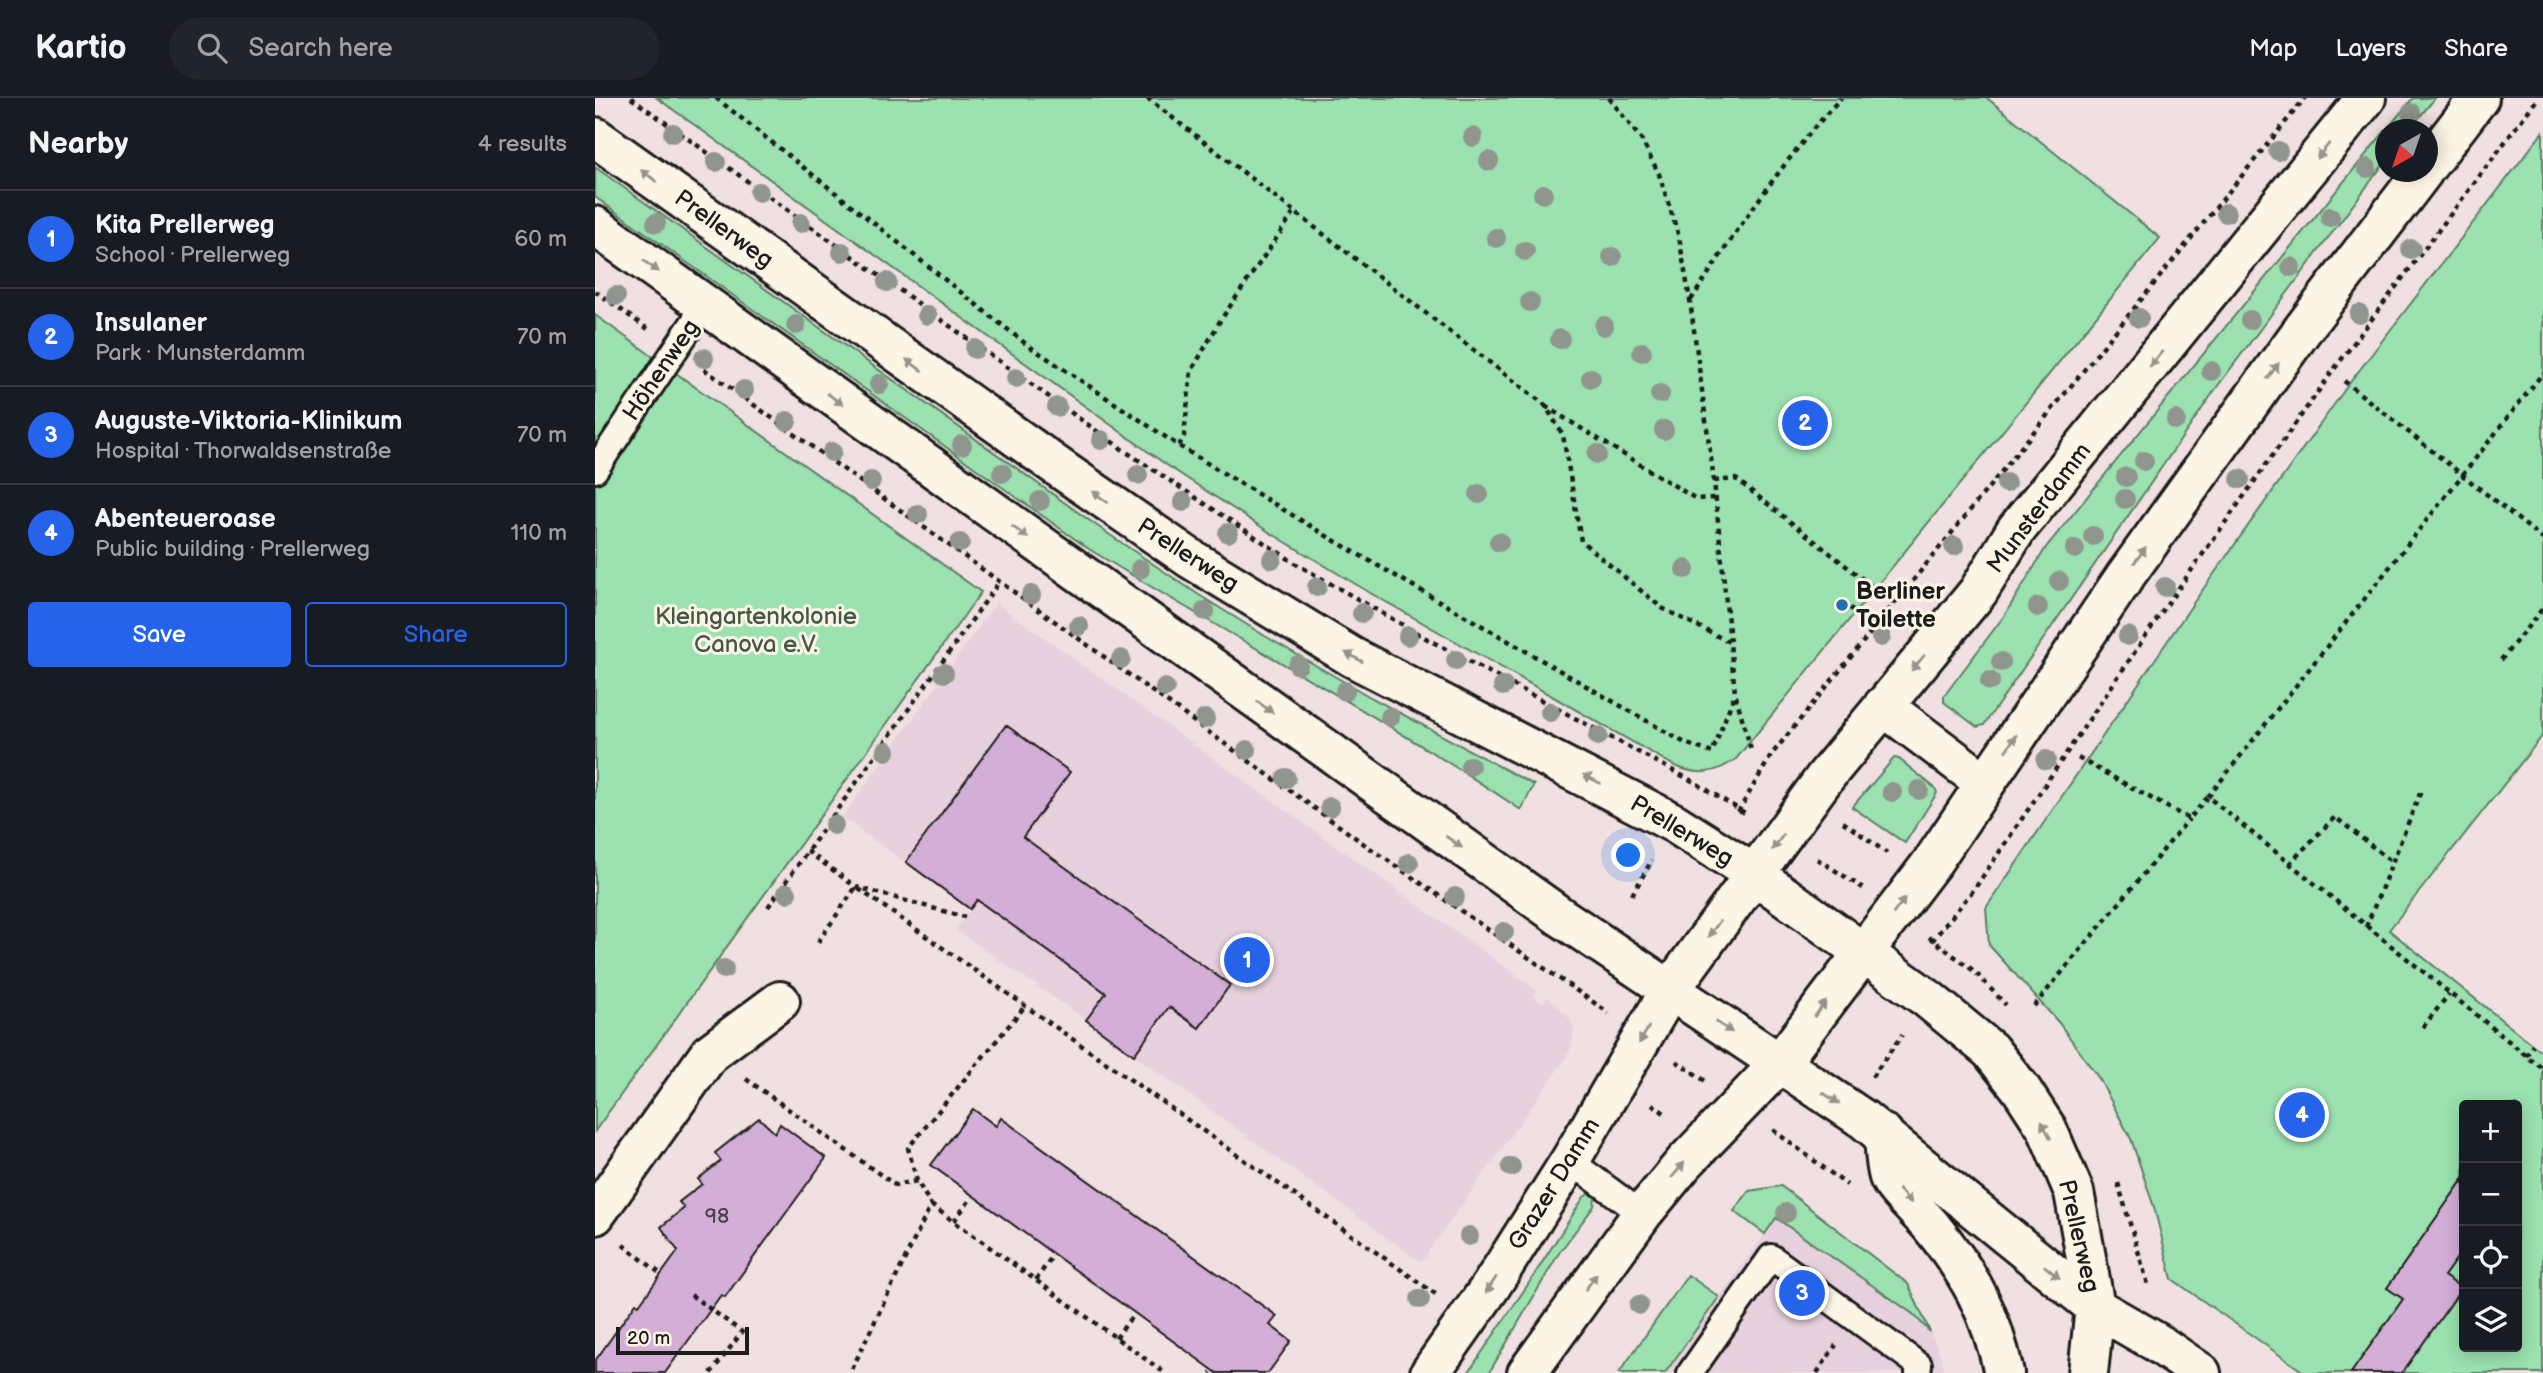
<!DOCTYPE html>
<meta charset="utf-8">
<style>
:root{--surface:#171b24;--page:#20242c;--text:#f1f3f6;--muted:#9ea1a6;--line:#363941;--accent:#2563eb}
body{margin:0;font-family:"Balsamiq Sans",sans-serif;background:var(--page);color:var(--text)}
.controls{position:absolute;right:21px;bottom:21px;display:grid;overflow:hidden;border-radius:7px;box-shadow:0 4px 18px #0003}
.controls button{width:63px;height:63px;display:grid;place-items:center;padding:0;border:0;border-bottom:2px solid var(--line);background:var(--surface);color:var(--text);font:35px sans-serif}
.compass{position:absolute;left:1780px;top:21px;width:63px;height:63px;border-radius:50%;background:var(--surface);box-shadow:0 4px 18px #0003;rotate:220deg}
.scale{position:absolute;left:21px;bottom:18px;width:133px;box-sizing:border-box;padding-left:7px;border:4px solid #1c1c1c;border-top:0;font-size:19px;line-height:24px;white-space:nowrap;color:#1c1c1c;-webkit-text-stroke:5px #fcf5e5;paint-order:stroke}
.you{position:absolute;left:1034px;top:758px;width:24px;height:24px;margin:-18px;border:5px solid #fff;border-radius:50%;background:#1a73e8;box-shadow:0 0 0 10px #1a73e833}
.badge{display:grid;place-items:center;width:46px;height:46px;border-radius:50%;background:var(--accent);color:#fff;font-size:23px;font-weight:700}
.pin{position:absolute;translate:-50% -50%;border:4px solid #fff;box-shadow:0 2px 7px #0006}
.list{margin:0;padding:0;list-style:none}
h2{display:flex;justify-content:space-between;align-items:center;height:91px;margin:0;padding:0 28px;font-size:30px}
h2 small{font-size:23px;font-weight:400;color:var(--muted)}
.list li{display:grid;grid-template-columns:46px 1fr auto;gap:21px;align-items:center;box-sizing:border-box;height:98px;padding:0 28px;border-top:2px solid var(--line)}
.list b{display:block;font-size:26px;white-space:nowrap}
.list p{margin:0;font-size:23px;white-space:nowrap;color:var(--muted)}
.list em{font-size:23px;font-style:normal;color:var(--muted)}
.actions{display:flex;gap:14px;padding:21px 28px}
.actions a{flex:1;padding:16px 0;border:2px solid var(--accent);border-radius:7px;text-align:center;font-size:24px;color:var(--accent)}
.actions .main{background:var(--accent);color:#fff}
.icon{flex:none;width:38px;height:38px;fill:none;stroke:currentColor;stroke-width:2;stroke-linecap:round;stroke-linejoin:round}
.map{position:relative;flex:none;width:1948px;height:1275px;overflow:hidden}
header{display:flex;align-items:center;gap:42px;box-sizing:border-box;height:98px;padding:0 35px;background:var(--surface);border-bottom:2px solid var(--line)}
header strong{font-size:33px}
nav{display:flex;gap:38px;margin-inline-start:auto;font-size:24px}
.search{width:490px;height:63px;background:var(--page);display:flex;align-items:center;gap:18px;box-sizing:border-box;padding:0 24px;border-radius:38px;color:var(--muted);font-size:26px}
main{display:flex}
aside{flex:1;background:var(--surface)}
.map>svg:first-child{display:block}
</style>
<header>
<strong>Kartio</strong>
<div class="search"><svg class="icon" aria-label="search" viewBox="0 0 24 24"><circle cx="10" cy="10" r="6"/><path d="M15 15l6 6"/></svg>Search here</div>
<nav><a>Map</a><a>Layers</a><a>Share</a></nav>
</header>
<main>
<aside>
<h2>Nearby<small>4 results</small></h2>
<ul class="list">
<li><span class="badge">1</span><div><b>Kita Prellerweg</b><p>School · Prellerweg</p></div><em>60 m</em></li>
<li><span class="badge">2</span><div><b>Insulaner</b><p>Park · Munsterdamm</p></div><em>70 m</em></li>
<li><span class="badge">3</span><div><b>Auguste-Viktoria-Klinikum</b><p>Hospital · Thorwaldsenstraße</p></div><em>70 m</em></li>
<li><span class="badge">4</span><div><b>Abenteueroase</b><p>Public building · Prellerweg</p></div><em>110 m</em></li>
</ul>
<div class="actions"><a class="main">Save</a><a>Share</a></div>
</aside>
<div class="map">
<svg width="1948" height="1275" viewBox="0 0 1948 1275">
<rect width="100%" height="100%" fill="#f0e0e1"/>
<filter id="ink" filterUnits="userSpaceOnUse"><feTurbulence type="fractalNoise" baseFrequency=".0143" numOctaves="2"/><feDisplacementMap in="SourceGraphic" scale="14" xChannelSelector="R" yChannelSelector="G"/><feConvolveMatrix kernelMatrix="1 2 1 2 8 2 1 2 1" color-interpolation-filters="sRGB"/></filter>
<g filter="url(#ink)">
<path fill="#e7d1de" d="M 401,505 L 942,892 L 938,898 L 948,905 L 953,899 L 976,922 L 979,931 L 977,947 L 969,963 L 826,1164 L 491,922 L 361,832 L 375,811 L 247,719 Z
M 1181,1120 L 1318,1216 L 1335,1234 L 1347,1261 L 1350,1275 L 1070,1275 Z"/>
<path fill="#9be2b0" stroke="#5c7f66" stroke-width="2" fill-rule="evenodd" d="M 62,0 L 1392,0 L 1565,140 L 1141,661 C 1120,676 1104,678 1080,668 L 777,496 L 674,434 L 573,368 Z
M 1818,0 L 1840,0 L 1815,31 L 1792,31 Z
M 1790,33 L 1790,64 L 1622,289 L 1389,627 L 1382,629 L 1349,604 L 1349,598 L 1409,518 L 1452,448 Z
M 1948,34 L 1948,637 L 1794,832 L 1948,955 L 1948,1275 L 1710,1275 L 1577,1181 L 1559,1109 L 1536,1041 L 1505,982 L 1464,925 L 1394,847 L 1391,810 L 1599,504 L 1753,287 ZM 1869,1007 L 1922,1007 L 1922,1249 L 1869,1249 Z
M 0,69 L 512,435 L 604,497 L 670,538 L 777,600 L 939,687 L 926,712 C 786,617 637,540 494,451 L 0,99 Z
M 0,217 L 386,494 L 0,1033 Z
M 1299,660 L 1304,661 L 1340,690 L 1342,695 L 1310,745 L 1257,709 Z
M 1186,1088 L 1313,1186 L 1335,1234 L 1318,1216 L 1181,1120 L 1170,1136 L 1139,1113 L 1154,1093 Z
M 994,1096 L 1000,1099 L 999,1108 L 964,1155 L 894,1275 L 873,1275 L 934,1185 L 989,1099 Z
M 1093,1177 L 1124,1199 L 1070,1275 L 1024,1275 Z"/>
<path fill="#d3aed7" stroke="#1c1c1c" stroke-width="2" d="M 411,627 L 475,674 L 428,739 L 635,887 L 604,930 L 574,909 L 539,957 L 491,922 L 511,895 L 382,802 L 375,811 L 311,764 Z
M 378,1011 L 401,1028 L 406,1020 L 682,1218 L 675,1227 L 696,1243 L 673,1275 L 622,1275 L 336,1067 Z
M 164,1020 L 180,1035 L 185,1026 L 231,1060 L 130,1199 L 126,1197 L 70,1275 L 0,1275 L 0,1263 L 41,1205 L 44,1207 L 83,1153 L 66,1129 L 89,1110 L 84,1104 L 107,1086 L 103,1081 L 126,1063 L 120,1055 Z
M 1869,1080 L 1869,1150 L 1849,1178 L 1867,1190 L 1807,1275 L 1756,1275 L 1808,1201 L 1792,1190 Z"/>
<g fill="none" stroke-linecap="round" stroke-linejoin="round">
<defs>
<path id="lane" d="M 0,372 L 110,207
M 975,1063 L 1047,1116
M 1095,1275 L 1176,1159 L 1324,1267 L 1323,1275"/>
<path id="street" d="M 0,1117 L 115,955 L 185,903"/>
<path id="secondary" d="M 0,39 L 470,374 L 596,461 L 757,559 L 1079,725 L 1159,776 L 1333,901 L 1395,952 L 1426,991 L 1452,1031 L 1479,1094 L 1500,1209 L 1493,1275
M 1832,68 L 1884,0
M 0,128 L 966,819 L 1268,1021 L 1500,1209 L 1561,1244 L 1606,1275
M 1288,608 L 1390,685
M 1289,1036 C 1290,1050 1290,1066 1294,1079 C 1297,1089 1327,1117 1336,1128 C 1375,1176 1396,1215 1409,1275
M 835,1275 L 896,1188 L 975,1063 L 1075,892 L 1231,678 L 1383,494 L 1421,432 L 1771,0
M 932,1275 L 1047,1116 L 1089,1065 L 1184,966 L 1338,763 L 1531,477 L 1708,231 L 1828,74"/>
</defs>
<use href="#lane" stroke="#1c1c1c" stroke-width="30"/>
<use href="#street" stroke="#1c1c1c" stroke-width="44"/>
<use href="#secondary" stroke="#1c1c1c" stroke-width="44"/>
<path stroke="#1c1c1c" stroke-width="4.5" stroke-dasharray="5 5" stroke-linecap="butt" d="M 36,0 L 527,351 L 703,467 L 836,543 L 1101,685 L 1153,717
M 121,0 L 431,246 L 584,348 L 735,440 L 1090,645 L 1117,655 L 1140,595
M 552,0 L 950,307 L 968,337 L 986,443 L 1067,510 L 1134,544
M 1014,0 L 1046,41 L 1064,76 L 1084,139 L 1095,202 L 1119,383 L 1140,595 L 1157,655
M 0,193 L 53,231
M 1096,202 C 1142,132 1188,62 1246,0
M 109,271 L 772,748 L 1014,915
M 1749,283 L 1948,441
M 950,308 L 1101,401 L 1121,400
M 584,348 L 589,338 L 596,274 L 625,223 L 700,113
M 1119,383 L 1141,381 L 1298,505
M 1255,510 L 1278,530
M 1906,562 L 1948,510
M 1483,660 L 1594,721 L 1613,699 L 1948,971
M 1613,699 L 1948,275
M 1143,714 L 1177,656 L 1710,0
M 1248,724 L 1292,755
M 212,753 L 261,789 L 370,819
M 1222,761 L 1268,790
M 1694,766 L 1740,719 L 1797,764
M 1037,797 L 1057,762
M 173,809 L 404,484
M 1771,829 L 1826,693
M 1334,839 L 1379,873 L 1411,907
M 1337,843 L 1380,790 L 1571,508 L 1737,274 L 1943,0
M 223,844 L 261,789 L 842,1197
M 1439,908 L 1594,721
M 1828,929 L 1854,896
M 1931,958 L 1938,947
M 1081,963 L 1112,984
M 1277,979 L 1307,937
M 151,981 L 300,1087 L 322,1083 L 336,1107 L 255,1275
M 1057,1006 L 1072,1017
M 1178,1032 L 1252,1087
M 322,1083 L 313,1050 L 430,908
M 1523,1085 L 1554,1190
M 336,1107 L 570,1275
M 359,1123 L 377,1099
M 28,1147 L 66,1176
M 441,1182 L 458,1157
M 96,1197 L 147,1234 L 116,1275
M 521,1240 L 538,1217
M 615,1275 L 616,1274
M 1222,1275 L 1241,1247"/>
<use href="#lane" stroke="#fcf5e5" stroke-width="24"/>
<use href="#street" stroke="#fcf5e5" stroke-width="38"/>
<use href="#secondary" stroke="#fcf5e5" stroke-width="38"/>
</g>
<g fill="#90958d">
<circle cx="1816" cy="15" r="10"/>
<circle cx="78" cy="35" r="10"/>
<circle cx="878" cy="39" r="10"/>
<circle cx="1683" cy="53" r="10"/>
<circle cx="894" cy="63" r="10"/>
<circle cx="121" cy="64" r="10"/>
<circle cx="1772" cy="70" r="10"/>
<circle cx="164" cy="94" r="10"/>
<circle cx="948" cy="96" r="10"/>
<circle cx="1631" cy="115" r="10"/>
<circle cx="1735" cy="119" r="10"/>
<circle cx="61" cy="125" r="10"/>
<circle cx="206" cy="125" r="10"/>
<circle cx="901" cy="140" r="10"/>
<circle cx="1816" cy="151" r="10"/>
<circle cx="930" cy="153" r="10"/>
<circle cx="247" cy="154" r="10"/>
<circle cx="1017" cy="159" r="10"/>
<circle cx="1696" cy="169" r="10"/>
<circle cx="292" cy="184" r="10"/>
<circle cx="21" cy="198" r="10"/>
<circle cx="935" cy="204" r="10"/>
<circle cx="1764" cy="216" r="10"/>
<circle cx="332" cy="217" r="10"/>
<circle cx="1544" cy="220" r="10"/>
<circle cx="1655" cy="222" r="10"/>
<circle cx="201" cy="227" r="10"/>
<circle cx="1009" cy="228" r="10"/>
<circle cx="965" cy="241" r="10"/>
<circle cx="380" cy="251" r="10"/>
<circle cx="1047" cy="254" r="10"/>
<circle cx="109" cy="260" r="10"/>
<circle cx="1616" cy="273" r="10"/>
<circle cx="421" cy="280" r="10"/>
<circle cx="996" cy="280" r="10"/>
<circle cx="284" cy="286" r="10"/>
<circle cx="149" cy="292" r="10"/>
<circle cx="1065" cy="296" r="10"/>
<circle cx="462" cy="309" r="10"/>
<circle cx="1581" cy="322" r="10"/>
<circle cx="192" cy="323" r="10"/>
<circle cx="1069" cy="332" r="10"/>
<circle cx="506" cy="342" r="10"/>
<circle cx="367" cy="347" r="10"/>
<circle cx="237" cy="354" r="10"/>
<circle cx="1002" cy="356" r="10"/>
<circle cx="1549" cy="363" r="10"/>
<circle cx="407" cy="375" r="10"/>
<circle cx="543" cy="377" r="10"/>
<circle cx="1531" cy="379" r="10"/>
<circle cx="1645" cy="381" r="10"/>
<circle cx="276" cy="383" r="10"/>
<circle cx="1411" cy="385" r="10"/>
<circle cx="884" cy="396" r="10"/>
<circle cx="1530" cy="401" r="10"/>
<circle cx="445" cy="403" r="10"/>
<circle cx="588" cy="404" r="10"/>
<circle cx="323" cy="416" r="10"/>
<circle cx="633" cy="435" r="10"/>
<circle cx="1498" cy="438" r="10"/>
<circle cx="904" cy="444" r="10"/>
<circle cx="365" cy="445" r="10"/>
<circle cx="1359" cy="448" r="10"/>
<circle cx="1480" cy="451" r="10"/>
<circle cx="677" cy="461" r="10"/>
<circle cx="545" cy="471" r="10"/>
<circle cx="1090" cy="471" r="10"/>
<circle cx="1464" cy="483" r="10"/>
<circle cx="722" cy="489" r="10"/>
<circle cx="1570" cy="489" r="10"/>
<circle cx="436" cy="497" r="10"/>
<circle cx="1443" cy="509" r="10"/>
<circle cx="610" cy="513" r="10"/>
<circle cx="767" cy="515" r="10"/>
<circle cx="484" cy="528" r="10"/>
<circle cx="813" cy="538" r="10"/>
<circle cx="1533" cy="538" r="10"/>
<circle cx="1286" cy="539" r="10"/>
<circle cx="526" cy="561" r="10"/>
<circle cx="861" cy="562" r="10"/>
<circle cx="1406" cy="564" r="10"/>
<circle cx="703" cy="567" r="10"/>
<circle cx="349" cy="575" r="10"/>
<circle cx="1395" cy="583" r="10"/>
<circle cx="908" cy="588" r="10"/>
<circle cx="570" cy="590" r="10"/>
<circle cx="750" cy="593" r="10"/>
<circle cx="955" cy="614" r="10"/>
<circle cx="795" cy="619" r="10"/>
<circle cx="610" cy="621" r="10"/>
<circle cx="1003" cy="638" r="10"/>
<circle cx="652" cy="652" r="10"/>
<circle cx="291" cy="653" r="10"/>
<circle cx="1451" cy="662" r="10"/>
<circle cx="875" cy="668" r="10"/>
<circle cx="691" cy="680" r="10"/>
<circle cx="1324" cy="692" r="10"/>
<circle cx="1297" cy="694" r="10"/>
<circle cx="735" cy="709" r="10"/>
<circle cx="239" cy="727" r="10"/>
<circle cx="814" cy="765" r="10"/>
<circle cx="192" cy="795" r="10"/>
<circle cx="860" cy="799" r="10"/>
<circle cx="909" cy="834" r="10"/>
<circle cx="129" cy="871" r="10"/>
<circle cx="916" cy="1069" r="10"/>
<circle cx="1191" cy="1115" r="10"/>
<circle cx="874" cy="1138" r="10"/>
<circle cx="825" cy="1201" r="10"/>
<circle cx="1044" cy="1207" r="10"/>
</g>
<defs><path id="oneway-solid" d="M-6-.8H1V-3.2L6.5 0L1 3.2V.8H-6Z" transform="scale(1.75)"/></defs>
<g fill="#97938b">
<use href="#oneway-solid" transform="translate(1728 53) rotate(129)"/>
<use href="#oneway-solid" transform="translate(54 78) rotate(-144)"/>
<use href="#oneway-solid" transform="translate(56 168) rotate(36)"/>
<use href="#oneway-solid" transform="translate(1561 261) rotate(129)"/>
<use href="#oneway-solid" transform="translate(319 267) rotate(-144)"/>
<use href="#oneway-solid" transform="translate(1678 273) rotate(-54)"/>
<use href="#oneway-solid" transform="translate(240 301) rotate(36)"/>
<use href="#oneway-solid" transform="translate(505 399) rotate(-145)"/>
<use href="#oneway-solid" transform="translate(425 434) rotate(36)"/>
<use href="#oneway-solid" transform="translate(1545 457) rotate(-54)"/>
<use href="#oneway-solid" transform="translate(759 559) rotate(-152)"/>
<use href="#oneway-solid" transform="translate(1323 565) rotate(130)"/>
<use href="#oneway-solid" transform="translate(670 609) rotate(36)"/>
<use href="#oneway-solid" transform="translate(1416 645) rotate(-56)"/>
<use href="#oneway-solid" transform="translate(997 681) rotate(-153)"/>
<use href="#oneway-solid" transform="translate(859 744) rotate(35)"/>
<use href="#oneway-solid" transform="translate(1183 744) rotate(126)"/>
<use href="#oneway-solid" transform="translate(1304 808) rotate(-53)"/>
<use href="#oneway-solid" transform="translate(1119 831) rotate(126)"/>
<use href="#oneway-solid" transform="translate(1225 911) rotate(-53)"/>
<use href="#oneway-solid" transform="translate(1129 929) rotate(34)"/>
<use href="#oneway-solid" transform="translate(1049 937) rotate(120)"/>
<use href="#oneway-solid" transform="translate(1236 1000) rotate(33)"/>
<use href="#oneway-solid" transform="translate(1451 1032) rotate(-118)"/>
<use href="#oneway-solid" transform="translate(1083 1072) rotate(-50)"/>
<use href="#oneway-solid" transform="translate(1310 1098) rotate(47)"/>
<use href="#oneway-solid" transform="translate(1457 1174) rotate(39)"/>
<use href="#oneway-solid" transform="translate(996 1184) rotate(-54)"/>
<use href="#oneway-solid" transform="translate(896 1187) rotate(123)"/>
</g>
</g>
<circle fill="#1f6fb2" stroke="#fcf5e5" stroke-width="2.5" cx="1247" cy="507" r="7"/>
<g text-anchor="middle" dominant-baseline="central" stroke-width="6" stroke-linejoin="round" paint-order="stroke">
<g font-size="21" fill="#4a404b">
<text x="122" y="1118">98</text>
</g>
<g font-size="24" fill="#1c1c1c" stroke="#fcf5e5">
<text transform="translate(129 131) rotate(36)">Prellerweg</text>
<text transform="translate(66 272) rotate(-56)">Höhenweg</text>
<text transform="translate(1444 410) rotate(-53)">Munsterdamm</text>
<text transform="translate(593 457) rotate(33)">Prellerweg</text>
<text transform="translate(1087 733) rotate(31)">Prellerweg</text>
<text transform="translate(959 1086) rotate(-58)">Grazer Damm</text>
<text transform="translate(1484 1138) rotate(77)">Prellerweg</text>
</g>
<g font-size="24" font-weight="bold" fill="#1c1c1c" stroke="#fcf5e5" text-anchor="start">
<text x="1261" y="493">Berliner<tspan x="1261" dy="28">Toilette</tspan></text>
</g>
<g font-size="24" fill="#425748" stroke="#fcf5e5">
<text x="161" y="518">Kleingartenkolonie<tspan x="161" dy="28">Canova e.V.</tspan></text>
</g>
</g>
</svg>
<div class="controls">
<button>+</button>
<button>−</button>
<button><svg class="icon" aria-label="locate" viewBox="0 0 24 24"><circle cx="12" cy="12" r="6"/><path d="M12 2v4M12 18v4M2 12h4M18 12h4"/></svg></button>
<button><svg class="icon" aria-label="layers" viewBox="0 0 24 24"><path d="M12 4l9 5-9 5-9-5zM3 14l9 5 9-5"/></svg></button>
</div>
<svg class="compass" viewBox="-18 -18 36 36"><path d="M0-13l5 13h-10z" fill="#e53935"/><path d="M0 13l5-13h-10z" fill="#9ea1a6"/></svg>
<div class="scale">20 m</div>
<div class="you"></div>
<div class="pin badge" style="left:652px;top:862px">1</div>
<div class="pin badge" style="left:1210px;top:325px">2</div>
<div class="pin badge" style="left:1207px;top:1195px">3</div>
<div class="pin badge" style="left:1707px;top:1017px">4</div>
</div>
</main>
